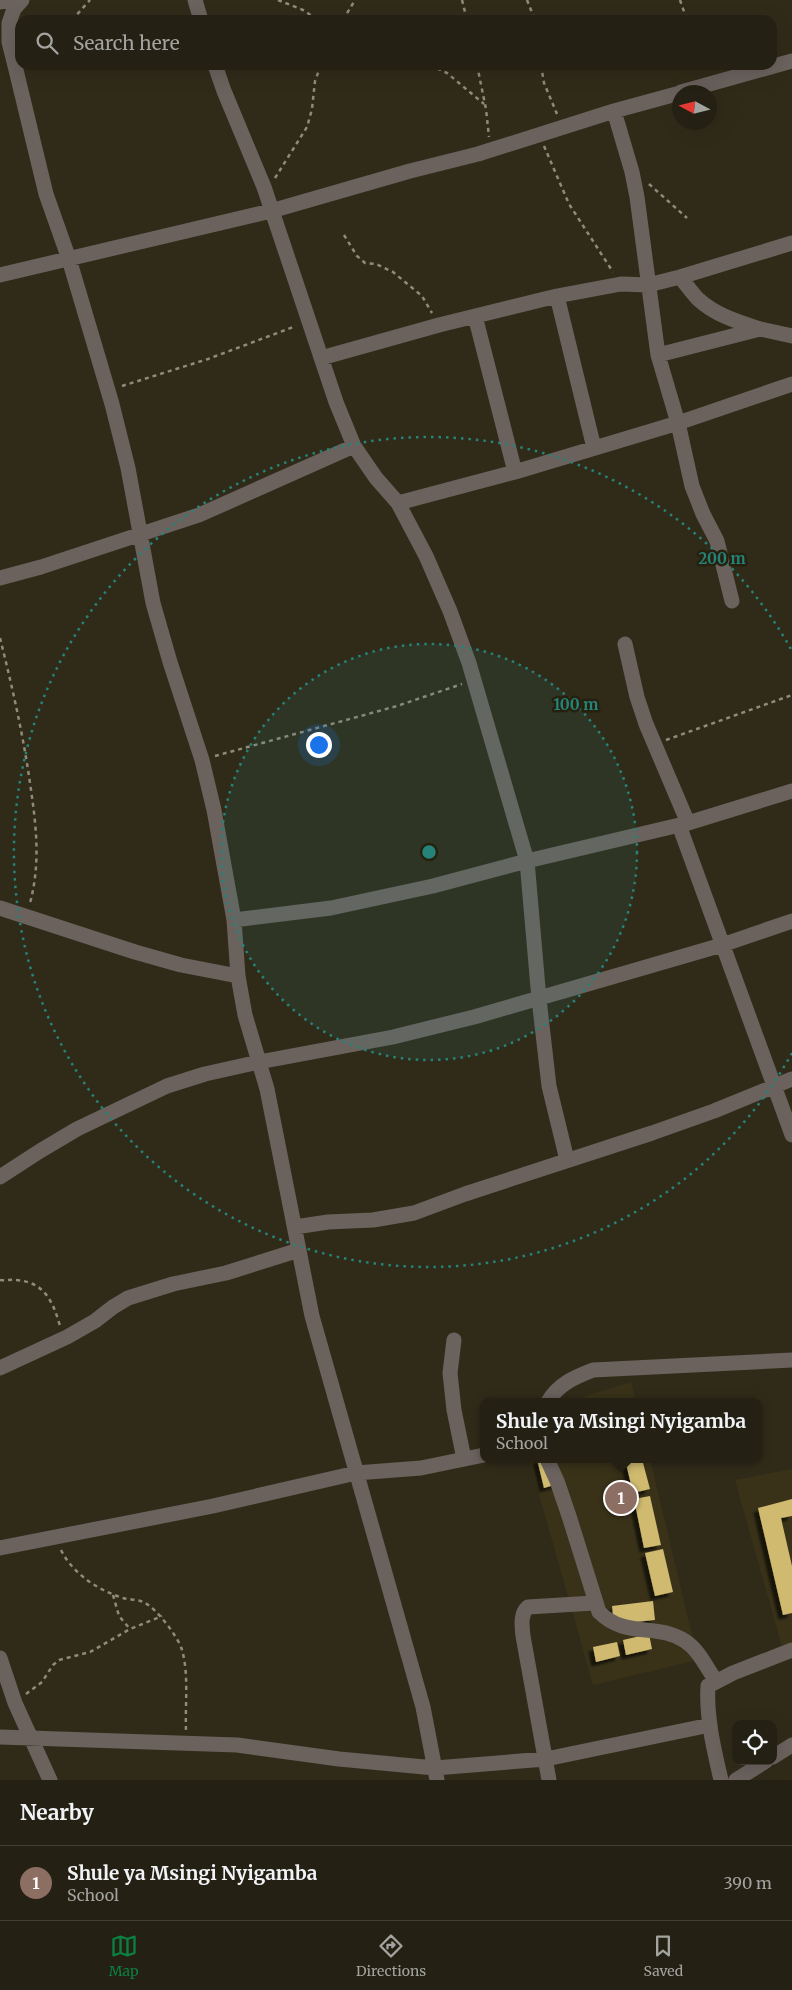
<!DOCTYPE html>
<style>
:root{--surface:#242013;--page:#2c281c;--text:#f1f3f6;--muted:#a3a3a0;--line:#413e33;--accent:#0b8043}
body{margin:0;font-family:Merriweather,serif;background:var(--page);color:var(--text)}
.controls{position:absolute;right:15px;bottom:15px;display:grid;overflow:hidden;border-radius:10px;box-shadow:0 5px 20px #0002}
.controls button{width:45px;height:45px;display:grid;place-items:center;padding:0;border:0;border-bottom:1px solid var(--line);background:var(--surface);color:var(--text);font:25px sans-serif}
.compass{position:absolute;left:672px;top:85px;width:45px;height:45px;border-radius:50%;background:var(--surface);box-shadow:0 5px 20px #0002;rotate:277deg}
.you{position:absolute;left:318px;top:744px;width:18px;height:18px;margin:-12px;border:4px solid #fff;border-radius:50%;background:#1a73e8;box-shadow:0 0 0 8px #1a73e833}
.badge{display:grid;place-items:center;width:32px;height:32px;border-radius:50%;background:var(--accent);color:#fff;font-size:16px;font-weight:700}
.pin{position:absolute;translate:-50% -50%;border:2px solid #fff;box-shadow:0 1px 5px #0006}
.popup{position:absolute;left:480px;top:1398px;width:282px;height:65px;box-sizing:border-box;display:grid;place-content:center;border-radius:10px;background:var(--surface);filter:drop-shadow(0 1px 4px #0005);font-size:16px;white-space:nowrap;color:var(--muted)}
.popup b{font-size:19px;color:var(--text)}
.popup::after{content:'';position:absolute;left:50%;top:100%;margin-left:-10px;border:10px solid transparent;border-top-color:var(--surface)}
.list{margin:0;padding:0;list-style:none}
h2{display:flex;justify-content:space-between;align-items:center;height:65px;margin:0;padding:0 20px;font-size:21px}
h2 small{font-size:16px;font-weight:400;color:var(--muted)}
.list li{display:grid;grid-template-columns:32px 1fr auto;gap:15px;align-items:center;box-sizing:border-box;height:75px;padding:0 20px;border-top:1px solid var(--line)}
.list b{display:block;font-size:19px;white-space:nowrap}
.list p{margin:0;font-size:16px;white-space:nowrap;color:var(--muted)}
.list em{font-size:16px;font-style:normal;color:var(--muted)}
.icon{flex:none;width:28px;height:28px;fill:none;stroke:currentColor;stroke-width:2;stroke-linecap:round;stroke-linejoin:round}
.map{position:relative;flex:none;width:792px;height:1780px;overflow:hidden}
.search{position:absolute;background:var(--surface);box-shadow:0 5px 20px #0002;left:15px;right:15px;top:15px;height:55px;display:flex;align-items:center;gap:12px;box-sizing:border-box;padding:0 18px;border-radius:15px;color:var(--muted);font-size:19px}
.sheet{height:140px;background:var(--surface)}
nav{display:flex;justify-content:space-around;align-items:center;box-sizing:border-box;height:70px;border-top:1px solid var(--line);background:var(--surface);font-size:14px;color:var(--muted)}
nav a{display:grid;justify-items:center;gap:2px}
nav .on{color:var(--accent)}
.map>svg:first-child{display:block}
</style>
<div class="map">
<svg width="792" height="1780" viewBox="0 0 792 1780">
<defs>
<filter id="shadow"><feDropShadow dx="-4.5" dy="4.5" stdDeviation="1" flood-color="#0009"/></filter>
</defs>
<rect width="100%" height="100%" fill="#302b19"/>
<path fill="#393219" d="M 631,1382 L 636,1402 L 567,1402 Z
M 529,1459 L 650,1459 L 698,1660 L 593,1685 Z
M 792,1469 L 792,1659 L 786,1661 L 735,1480 Z"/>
<path fill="#cfba6f" filter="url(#shadow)" d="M 537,1459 L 555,1459 L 561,1483 L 544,1488 Z
M 625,1459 L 642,1459 L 650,1489 L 633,1493 Z
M 650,1496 L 661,1545 L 644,1548 L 634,1499 Z
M 792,1499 L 792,1516 L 781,1518 L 792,1566 L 792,1613 L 783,1615 L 758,1508 Z
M 663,1549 L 673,1592 L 655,1596 L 645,1553 Z
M 653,1601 L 655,1620 L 614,1624 L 612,1606 Z
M 649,1634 L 652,1649 L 626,1655 L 623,1640 Z
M 617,1642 L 620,1656 L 596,1662 L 593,1647 Z"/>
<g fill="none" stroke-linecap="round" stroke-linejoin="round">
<path stroke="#8f8b7c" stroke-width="2.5" stroke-dasharray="4 4" stroke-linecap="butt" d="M 278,0 L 303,10 L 318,20
M 462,0 L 467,20
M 527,0 L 535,20
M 680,0 L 687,20
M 72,20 L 90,0
M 343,20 L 355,0
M 430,65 L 447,73 L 484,104
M 477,65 L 486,109 L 489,137
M 541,65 L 544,83 L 557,114
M 703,65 L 705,71
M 544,146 L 569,204 L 613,272
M 275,178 L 307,127 L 312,109 L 315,81 L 321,65
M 649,184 L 687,218
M 344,235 L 357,256 L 365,263 L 376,264 L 393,272 L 422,296 L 432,313
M 122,386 L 208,359 L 296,326
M 0,638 C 12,686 23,734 30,783 C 36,824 41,862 30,903
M 666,740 L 792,695
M 215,756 L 397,706 L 462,684
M 0,1280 C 6,1281 11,1279 16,1280 C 45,1282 53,1302 60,1326
M 61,1550 C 73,1574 98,1590 123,1598 C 130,1600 139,1599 145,1603 C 156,1608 179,1638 182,1650 C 189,1674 185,1705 186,1730
M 113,1595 L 119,1616 L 130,1629
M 26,1694 L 42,1682 L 53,1665 L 59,1660 L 90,1652 L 130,1629 L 162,1616"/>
<path stroke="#6b625e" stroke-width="15" d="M 22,0 L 14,9 L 9,23 L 9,42 L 16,70 L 46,194 L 69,259 L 112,404 L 128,468 L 153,603 L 170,662 L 202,760 L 214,810 L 234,920 L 238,976 L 245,1015 L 267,1089 L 312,1316 L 423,1707 L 437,1780
M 195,0 L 201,20
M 0,2 L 7,0
M 215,65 L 224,91 L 264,187 L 336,402 L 354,446 L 376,478 L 398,503 L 426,556 L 450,611 L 469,663 L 527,861 L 539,999 L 549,1086 L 567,1160
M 681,92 L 792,61
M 614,111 L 632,172 L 637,197 L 658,355 L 678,423 L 692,486 L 703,514 L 717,541 L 732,601
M 0,275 L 271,211 L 410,171 L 478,154 L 614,111 L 680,93
M 680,277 C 686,284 692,293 698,299 C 715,315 738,322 760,329
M 557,296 L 594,448
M 475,316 L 515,472
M 658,355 L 760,329 L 792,336
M 321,358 L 439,325 L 557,296 L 621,284 L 648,285 L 680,277 L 792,243
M 398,503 L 515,472 L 678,423 L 792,384
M 0,578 L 41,567 L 199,515 L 354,446
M 625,644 L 637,697 L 646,724 L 688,823
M 679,825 L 792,1135
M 0,908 L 135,952 L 181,965 L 238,976
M 234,920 L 331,908 L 433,886 L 527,861 L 688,823 L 792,791
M 0,1177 L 40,1151 L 77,1129 L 167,1086 L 205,1074 L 259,1062 L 393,1037 L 474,1017 L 722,945 L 792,921
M 295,1227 L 328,1222 L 373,1220 L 414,1213 L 465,1194 L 652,1133 L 714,1111 L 792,1079
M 454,1340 L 450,1373 L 454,1410 L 464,1459
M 0,1368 L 67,1337 L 95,1321 L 113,1307 L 128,1298 L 173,1284 L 226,1273 L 299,1250
M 548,1402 C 558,1384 575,1377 593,1370 L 792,1360
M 547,1459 L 557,1481 L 569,1516 L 599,1612 C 626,1639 656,1622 685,1641 C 699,1650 706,1667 716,1681
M 0,1548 L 213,1506 L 356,1473 L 421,1468 L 484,1455
M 0,1658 L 15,1703 L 50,1780
M 0,1737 L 237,1745 L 339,1759 L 435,1768 L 546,1759 L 710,1725
M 773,1757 L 792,1745
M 549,1780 L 523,1636 C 522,1626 520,1614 528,1607 L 594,1603
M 721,1780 C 714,1750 706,1717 708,1686 L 733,1673 L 792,1650
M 736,1780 L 766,1761"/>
</g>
<circle cx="429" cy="852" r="208" fill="#26837a" fill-opacity=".12"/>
<g fill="none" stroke="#26837a" stroke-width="2.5" stroke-dasharray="2.5 5">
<circle cx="429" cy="852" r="208"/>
<path d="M792 1053A415 415 0 1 1 792 651"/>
</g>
<circle cx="429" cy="852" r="8" fill="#26837a" stroke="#26210f" stroke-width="2.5"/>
<g font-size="15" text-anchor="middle" font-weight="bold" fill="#26837a" stroke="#26210f" stroke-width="5" stroke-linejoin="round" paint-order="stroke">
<text x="722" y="564">200 m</text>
<text x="576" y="710">100 m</text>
</g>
</svg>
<div class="controls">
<button><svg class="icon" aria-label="locate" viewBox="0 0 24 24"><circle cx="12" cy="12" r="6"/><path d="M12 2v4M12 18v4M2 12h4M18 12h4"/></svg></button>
</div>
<svg class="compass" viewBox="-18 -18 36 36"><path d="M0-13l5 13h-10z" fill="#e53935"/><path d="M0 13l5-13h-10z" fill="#a3a3a0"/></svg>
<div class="you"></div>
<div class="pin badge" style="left:621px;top:1498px;background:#8d6e63">1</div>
<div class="popup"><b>Shule ya Msingi Nyigamba</b>School</div>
<div class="search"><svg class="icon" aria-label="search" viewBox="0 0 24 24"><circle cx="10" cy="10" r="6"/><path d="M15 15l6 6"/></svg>Search here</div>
</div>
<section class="sheet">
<h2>Nearby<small></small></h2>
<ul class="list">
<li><span class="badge" style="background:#8d6e63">1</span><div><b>Shule ya Msingi Nyigamba</b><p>School</p></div><em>390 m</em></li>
</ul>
</section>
<nav>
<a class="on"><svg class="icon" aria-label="map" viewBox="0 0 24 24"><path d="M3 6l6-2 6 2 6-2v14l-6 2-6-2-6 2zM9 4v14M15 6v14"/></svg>Map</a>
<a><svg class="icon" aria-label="directions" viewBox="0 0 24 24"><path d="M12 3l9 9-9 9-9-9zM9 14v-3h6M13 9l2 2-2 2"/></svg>Directions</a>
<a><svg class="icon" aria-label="saved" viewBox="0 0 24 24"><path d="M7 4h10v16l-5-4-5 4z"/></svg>Saved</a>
</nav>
